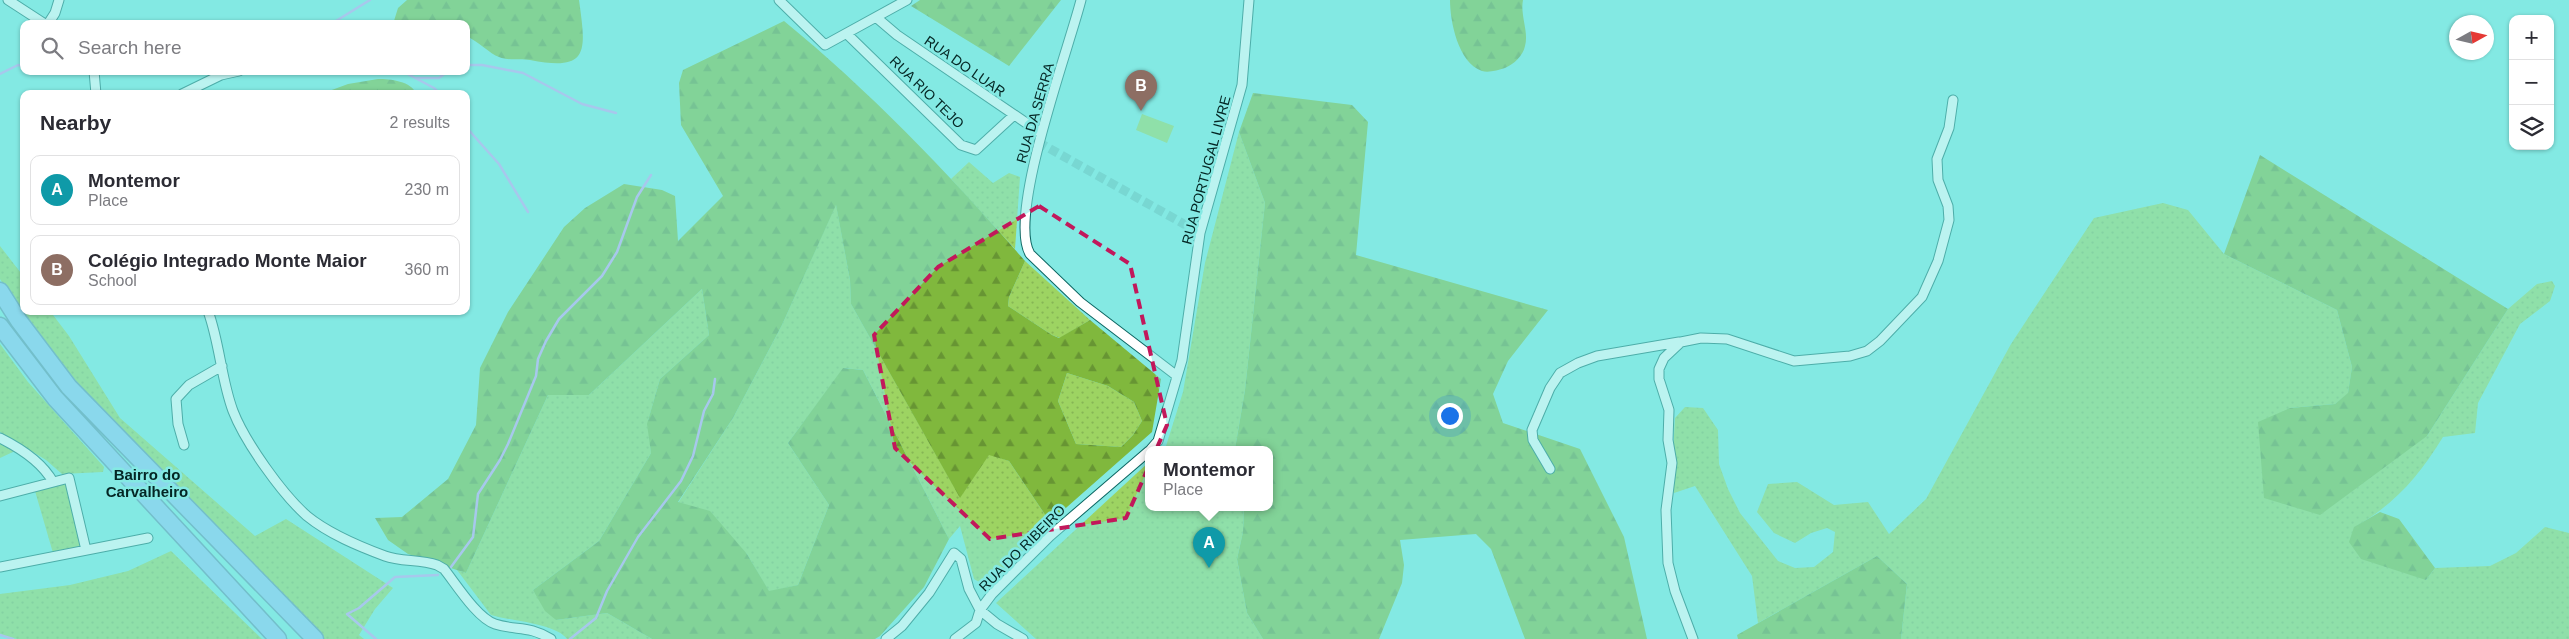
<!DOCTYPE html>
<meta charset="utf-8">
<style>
:root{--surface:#fff;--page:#f7f7f7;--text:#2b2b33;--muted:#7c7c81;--line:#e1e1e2;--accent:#7c3aed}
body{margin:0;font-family:Arial,sans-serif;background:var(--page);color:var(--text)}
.controls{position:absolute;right:15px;top:15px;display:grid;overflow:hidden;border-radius:10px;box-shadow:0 1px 4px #0004}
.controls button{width:45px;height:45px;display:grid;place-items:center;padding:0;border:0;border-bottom:1px solid var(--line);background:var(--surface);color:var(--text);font:25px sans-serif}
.compass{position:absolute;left:2449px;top:15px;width:45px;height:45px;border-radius:50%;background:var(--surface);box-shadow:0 1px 4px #0004;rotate:82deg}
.you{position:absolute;left:1449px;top:415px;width:18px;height:18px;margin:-12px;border:4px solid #fff;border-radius:50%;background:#1a73e8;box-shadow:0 0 0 8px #1a73e833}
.badge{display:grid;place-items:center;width:32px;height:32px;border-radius:50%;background:var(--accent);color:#fff;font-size:16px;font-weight:700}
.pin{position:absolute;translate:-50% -41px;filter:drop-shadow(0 1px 2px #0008)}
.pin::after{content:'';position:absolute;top:26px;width:18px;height:15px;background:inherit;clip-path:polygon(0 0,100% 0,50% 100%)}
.popup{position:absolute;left:1145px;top:446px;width:128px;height:65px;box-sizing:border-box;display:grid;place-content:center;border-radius:10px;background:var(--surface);filter:drop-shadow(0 1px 4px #0005);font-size:16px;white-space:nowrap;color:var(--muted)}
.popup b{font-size:19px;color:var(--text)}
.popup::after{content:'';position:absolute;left:50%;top:100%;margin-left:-10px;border:10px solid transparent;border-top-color:var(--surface)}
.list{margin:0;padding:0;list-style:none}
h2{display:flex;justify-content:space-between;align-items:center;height:65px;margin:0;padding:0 20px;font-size:21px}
h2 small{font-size:16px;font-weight:400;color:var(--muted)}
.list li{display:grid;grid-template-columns:32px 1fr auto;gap:15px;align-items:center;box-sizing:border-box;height:70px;margin:0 10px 10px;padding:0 10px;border:1px solid var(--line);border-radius:10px}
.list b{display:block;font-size:19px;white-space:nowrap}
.list p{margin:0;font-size:16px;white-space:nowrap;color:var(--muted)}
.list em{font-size:16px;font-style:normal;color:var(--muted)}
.icon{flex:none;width:28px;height:28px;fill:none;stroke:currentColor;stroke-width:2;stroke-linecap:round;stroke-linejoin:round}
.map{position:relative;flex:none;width:2569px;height:639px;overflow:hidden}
.search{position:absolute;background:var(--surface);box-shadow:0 1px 4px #0004;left:20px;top:20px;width:450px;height:55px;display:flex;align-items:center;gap:12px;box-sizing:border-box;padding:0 18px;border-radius:10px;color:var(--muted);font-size:19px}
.panel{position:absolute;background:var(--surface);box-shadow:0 1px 4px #0004;left:20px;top:90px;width:450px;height:225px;border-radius:10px}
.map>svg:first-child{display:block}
</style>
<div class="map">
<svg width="2569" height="639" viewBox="0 0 2569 639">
<defs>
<pattern id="grass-dots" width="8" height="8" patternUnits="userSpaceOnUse" patternTransform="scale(1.25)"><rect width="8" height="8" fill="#9dd462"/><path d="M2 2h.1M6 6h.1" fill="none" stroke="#86b655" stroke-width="1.8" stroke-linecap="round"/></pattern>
<pattern id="forest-firs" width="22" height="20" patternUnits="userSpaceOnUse" patternTransform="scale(1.25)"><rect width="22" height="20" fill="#80b83d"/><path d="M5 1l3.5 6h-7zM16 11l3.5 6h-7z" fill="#679533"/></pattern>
</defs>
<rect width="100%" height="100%" fill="#84e9e3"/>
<path fill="url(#grass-dots)" d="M 1239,132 L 1265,203 L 1245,390 L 1235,449 L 1163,449 L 1166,446 L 1183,392 L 1205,263 Z
M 969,162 L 993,183 L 1009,173 L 1020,177 L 1015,249 L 951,179 Z
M 2163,203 L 2188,210 L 2224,254 L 2337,310 L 2352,367 L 2348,394 L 2335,404 L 2290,408 L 2427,436 L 2508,309 L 2537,284 L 2552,281 L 2555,286 L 2550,301 L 2520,324 L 2478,403 L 2475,433 L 2443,437 C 2418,477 2396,503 2355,527 L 2426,580 L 2435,568 L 2490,566 L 2516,553 L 2545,527 L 2569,533 L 2569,639 L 1901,639 L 1907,584 L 1877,556 L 1758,623 L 1752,576 L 1695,486 L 1674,493 L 1673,453 L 1675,418 L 1685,407 L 1703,408 L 1718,430 L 1719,464 L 1728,489 L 1740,513 L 1778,561 L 1795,568 L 1814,567 L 1833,552 L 1835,532 L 1827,528 L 1811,533 L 1795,543 L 1774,533 L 1757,512 L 1768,484 L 1797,482 L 1834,505 L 1868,502 L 1889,534 L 1926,499 L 2011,344 L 2094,218 Z
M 836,204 L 850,280 L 851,304 L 960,497 L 989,454 L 1009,461 L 1050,522 L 994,581 L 984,585 L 974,579 L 960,526 L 949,539 L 863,370 L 844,368 L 788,443 L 829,505 L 798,585 L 769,592 L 747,554 L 678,503 L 733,418 L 782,325 Z
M 0,246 L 24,277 L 24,311 L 50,311 L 69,336 L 120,418 L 255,536 L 286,519 L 393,588 L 375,609 L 359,635 L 364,639 L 324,639 L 81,387 L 18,310 L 0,279 Z
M 1025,261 L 1090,320 L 1060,338 L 1052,335 L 1008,306 L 1009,297 Z
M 702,289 L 709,335 L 660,379 L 648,421 L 651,453 L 599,541 L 533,590 L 556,620 L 607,613 L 652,639 L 567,639 C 555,623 510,621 491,615 L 457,570 L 466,573 L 548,395 L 589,395 Z
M 0,344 L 28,382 L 104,467 L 103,472 L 62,474 L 46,460 L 0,432 Z
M 1067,373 L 1108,386 L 1134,402 L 1142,421 L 1133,435 L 1121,447 L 1076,444 L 1058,401 Z
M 0,444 L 15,451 L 0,458 Z
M 1149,462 L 1149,507 L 1244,507 L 1243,532 L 1237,559 L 1247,613 L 1263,639 L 1036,639 L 996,603 Z
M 63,483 L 67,484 L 81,546 L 53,553 L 35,491 Z
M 171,551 L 262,639 L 17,639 L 0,635 L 0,594 L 70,585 L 128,571 Z"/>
<path fill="url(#forest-firs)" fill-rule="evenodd" d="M 407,0 L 579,0 C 586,51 590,72 530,60 C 520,58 508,61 499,57 C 490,54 478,41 466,36 L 466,24 L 393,24 L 398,8 Z
M 920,0 L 1061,0 L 1009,66 L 911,6 Z
M 1450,0 L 1523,0 C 1520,15 1529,32 1525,46 C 1523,56 1514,64 1505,68 C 1498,70 1489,73 1482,71 C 1458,63 1450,21 1450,0 Z
M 784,21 C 872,93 951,176 1025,261 L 1009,297 L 1008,306 L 1052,335 L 1059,338 L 1090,320 L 1161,379 L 1152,432 L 1050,522 L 1009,461 L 989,455 L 960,498 L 851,304 L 850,280 L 836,205 L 782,325 L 733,418 L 678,502 L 710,511 L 747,554 L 769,591 L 798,585 L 829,505 L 788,443 L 843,368 L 863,370 L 949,539 L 924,587 L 880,636 L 875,639 L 652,639 L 607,613 L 556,620 L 545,611 L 533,590 L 599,541 L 651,453 L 647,424 L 660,379 L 709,335 L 702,289 L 589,395 L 548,395 L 466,573 L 408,554 L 388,540 L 375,518 L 402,517 L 448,479 L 476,425 L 480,368 L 508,312 L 564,227 L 585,208 L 624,184 L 662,190 L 675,196 L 678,241 L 723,196 L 681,125 L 679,83 L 683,70 ZM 1067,373 L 1108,386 L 1134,402 L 1142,421 L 1133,435 L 1121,447 L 1076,444 L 1058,401 Z
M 378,79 C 390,79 412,81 416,94 L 321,94 L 348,84 Z
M 1253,93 L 1352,105 L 1368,122 L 1356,255 L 1548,310 L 1508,361 L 1493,394 L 1503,423 L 1580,449 L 1624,537 L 1647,639 L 1525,639 L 1491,549 L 1476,534 L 1400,540 L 1404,565 L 1402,583 L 1379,639 L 1263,639 L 1247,613 L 1237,559 L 1243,532 L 1244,507 L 1269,507 L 1269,449 L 1235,449 L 1245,390 L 1265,203 L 1239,132 Z
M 2260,155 L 2508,309 L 2427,436 L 2320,515 L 2264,498 L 2258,422 L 2290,408 L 2335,404 L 2348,393 L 2352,367 L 2337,310 L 2224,254 Z
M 2380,512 L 2399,519 L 2435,568 L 2426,580 L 2361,559 L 2349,542 L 2354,527 Z
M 1877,556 L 1907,584 L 1901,639 L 1738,639 L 1737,635 Z"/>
<path fill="#9dd462" d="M 1142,114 L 1174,126 L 1167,143 L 1136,130 Z"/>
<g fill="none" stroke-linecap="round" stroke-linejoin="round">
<path stroke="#d29ff6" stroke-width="2.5" d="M 331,24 L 370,0
M 466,65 L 482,65 L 523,73 L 582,104 L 616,113
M 169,71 L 198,71
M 402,71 L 434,88 L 440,94
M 0,74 L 18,65 L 24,66
M 417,78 L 439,78 L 448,71
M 466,127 L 499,164 L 528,212
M 451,567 L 473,537 L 478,494 L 500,460 L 508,444 L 536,376 L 538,359 L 546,341 L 559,319 L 602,276 L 617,252 L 637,197 L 651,175
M 0,635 L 13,639
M 376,639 L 347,614 L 359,608 L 395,577 L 438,575
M 570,639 L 596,618 L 607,591 L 638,537 L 681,481 L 693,456 L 704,411 L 713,394 L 715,379"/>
<path stroke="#6ac2bd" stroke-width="9" stroke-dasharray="9 4.5" stroke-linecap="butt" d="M 1038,142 L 1200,233"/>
<defs>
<path id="minor" d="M 8,0 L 45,24
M 779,0 L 825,45 L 907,0
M 1081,0 C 1069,48 1007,215 1030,254 L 1080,302 L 1177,376
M 877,18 L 897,35 L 1041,133
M 48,24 L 55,13 L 59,0
M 847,34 L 961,145 L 976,150 L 1013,116
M 94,71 L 96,94
M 182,94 L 221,75 L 239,71
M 208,311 C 220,344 221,379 233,411 C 245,442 282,494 307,516 C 329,534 358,546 385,556 C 401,562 420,559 437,565 L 444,569 C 456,584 477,618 495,624 C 517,631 528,625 551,639
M 0,438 C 20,448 42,462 53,482
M 184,445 L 178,424 L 176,399 L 189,385 L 222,366
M 1151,449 L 1158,441 L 1182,360 L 1200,233 L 1242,85 L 1249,0
M 1550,469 L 1533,440 L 1532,430 L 1550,388 L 1560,373 L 1578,363 L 1597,356 L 1679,342
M 0,496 L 69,478 L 86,550
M 0,567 L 148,538
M 886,639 L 902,626 L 929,593 L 954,553 L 961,559 L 969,589 L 980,610 L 992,594 L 1050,536 L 1149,451
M 955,639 L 976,623 L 980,610 L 997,624 L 1023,639
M 1693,639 L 1675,591 L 1668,563 L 1666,510 L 1672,463 L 1668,440 L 1669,410 L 1659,379 L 1659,369 L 1664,358 L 1681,342 L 1701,338 L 1727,339 L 1794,361 L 1850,356 L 1867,351 L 1880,341 L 1922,297 L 1938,261 L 1949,220 L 1948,206 L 1938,180 L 1937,159 L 1949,128 L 1953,100"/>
<path id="motorway" d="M 0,291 L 19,321 L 69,387 L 315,639
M 0,326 L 55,398 L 278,639"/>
</defs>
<use href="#minor" stroke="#0c6662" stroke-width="11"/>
<use href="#motorway" stroke="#608cad" stroke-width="19"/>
<use href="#minor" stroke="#fff" stroke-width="9"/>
<use href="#motorway" stroke="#92c3f7" stroke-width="16"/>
</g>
<path d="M0 0H2569V639H0ZM 1039,206 L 1130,264 L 1167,425 L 1126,518 L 990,539 L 895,448 L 874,335 L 938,267 Z" fill="#84e9e3" fill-opacity=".55" fill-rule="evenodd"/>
<path fill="none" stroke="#c2185b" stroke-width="4" stroke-dasharray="10 6" stroke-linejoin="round" d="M 1039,206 L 1130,264 L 1167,425 L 1126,518 L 990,539 L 895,448 L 874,335 L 938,267 Z"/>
<g text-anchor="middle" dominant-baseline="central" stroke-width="5" stroke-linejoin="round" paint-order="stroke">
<g font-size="14" fill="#042624" stroke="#84e9e3">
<text transform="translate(965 66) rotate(35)">RUA DO LUAR</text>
<text transform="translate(927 92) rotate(44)">RUA RIO TEJO</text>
<text transform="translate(1035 113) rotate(-74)">RUA DA SERRA</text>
<text transform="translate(1206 170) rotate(-75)">RUA PORTUGAL LIVRE</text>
<text transform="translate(1022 548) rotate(-45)">RUA DO RIBEIRO</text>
</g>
<g font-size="15" font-weight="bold" fill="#042624" stroke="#84e9e3">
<text x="147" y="474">Bairro do<tspan x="147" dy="17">Carvalheiro</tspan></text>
</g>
</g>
</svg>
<div class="controls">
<button>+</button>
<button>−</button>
<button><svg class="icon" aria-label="layers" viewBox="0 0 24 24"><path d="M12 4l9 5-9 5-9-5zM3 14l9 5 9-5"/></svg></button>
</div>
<svg class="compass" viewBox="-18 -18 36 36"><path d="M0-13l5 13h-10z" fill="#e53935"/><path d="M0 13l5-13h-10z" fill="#7c7c81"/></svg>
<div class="you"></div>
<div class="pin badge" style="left:1209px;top:568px;background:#0f9aa8">A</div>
<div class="popup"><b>Montemor</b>Place</div>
<div class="pin badge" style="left:1141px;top:111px;background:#8d6e63">B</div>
<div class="search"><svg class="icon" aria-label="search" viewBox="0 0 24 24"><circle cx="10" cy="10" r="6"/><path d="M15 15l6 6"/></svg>Search here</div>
<section class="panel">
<h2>Nearby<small>2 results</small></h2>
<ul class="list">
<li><span class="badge" style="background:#0f9aa8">A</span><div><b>Montemor</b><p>Place</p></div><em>230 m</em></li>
<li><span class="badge" style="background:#8d6e63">B</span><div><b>Colégio Integrado Monte Maior</b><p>School</p></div><em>360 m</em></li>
</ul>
</section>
</div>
